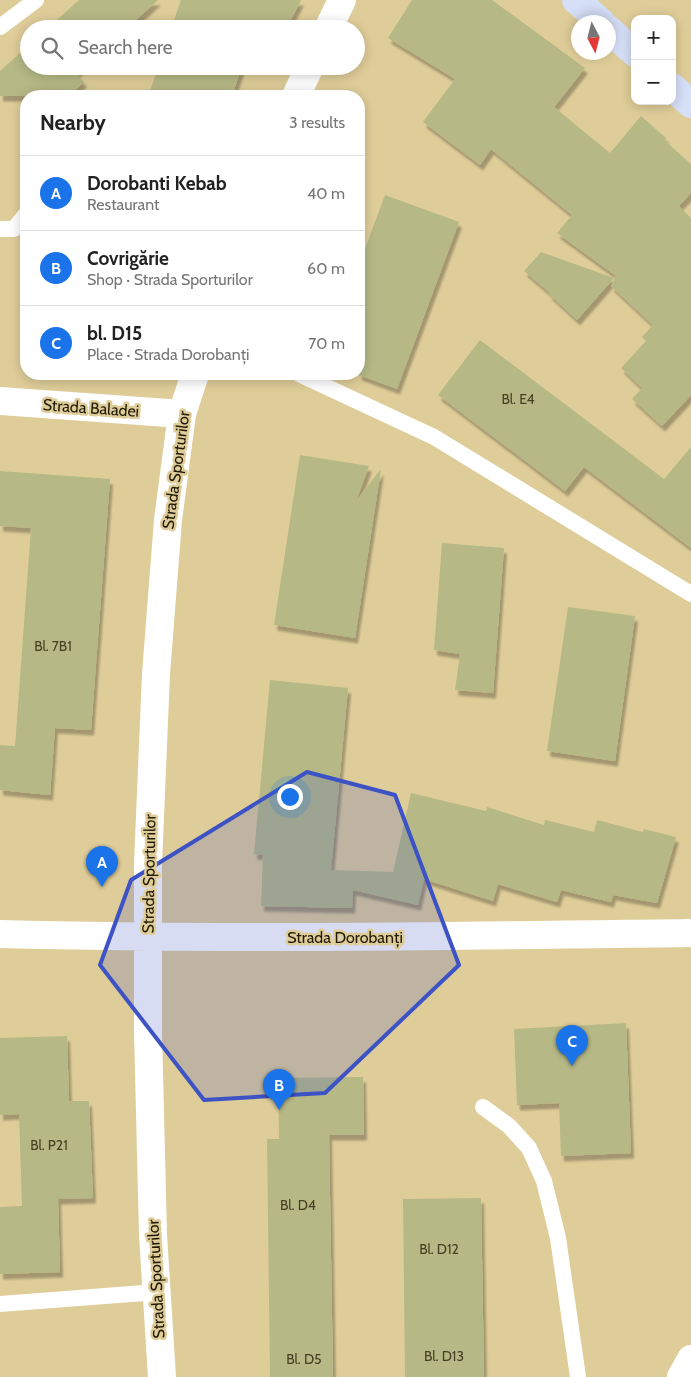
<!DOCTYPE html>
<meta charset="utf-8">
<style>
:root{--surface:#fff;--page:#f6f6f6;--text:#222;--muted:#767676;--line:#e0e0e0;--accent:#1a73e8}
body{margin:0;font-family:Cabin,sans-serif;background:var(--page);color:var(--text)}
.controls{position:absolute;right:15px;top:15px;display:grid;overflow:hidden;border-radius:10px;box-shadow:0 2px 12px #0003}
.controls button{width:45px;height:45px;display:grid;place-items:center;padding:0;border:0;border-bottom:1px solid var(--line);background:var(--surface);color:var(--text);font:25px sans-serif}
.compass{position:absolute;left:571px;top:15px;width:45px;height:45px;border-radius:50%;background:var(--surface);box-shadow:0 2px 12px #0003;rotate:173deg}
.you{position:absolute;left:289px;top:796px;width:18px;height:18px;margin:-12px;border:4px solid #fff;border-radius:50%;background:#1a73e8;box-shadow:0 0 0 8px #1a73e833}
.badge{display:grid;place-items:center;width:32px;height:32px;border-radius:50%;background:var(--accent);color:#fff;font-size:16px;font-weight:700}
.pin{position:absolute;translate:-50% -41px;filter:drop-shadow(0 1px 2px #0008)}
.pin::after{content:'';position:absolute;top:26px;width:18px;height:15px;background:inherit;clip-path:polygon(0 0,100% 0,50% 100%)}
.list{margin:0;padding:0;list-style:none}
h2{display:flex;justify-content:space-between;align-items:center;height:65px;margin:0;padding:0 20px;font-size:21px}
h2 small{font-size:16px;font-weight:400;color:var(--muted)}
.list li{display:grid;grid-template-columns:32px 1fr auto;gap:15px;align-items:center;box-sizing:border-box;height:75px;padding:0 20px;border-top:1px solid var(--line)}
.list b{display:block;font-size:19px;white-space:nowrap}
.list p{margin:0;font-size:16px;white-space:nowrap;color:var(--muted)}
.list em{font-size:16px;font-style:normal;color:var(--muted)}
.icon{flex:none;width:28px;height:28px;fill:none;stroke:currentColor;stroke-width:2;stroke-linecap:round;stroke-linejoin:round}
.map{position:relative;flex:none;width:691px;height:1377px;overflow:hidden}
.search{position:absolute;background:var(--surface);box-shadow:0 2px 12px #0003;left:20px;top:20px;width:345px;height:55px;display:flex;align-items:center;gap:12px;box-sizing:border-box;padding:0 18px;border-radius:28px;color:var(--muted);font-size:19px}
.panel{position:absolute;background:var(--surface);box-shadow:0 2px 12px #0003;left:20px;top:90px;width:345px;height:290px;border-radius:20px}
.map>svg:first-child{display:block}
</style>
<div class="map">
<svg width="691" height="1377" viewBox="0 0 691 1377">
<defs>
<filter id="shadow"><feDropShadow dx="3" dy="5.5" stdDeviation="1" flood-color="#0004"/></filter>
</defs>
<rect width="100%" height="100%" fill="#dfcd99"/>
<path fill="#b6b985" filter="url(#shadow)" d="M 79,0 L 158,0 L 126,29 L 47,29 Z
M 181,0 L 301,0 L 286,29 L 171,29 Z
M 412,0 L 492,0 L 585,68 L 554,107 L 610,153 L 641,116 L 666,138 L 664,140 L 691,164 L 691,193 L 679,206 L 691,218 L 691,395 L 662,426 L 632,399 L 642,388 L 621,368 L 646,341 L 642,337 L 653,325 L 611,286 L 616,276 L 557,233 L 572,215 L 491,149 L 480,165 L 423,122 L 455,79 L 388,38 Z
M 29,45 L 29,66 L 84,66 L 76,73 L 84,82 L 68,96 L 0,96 L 0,71 Z
M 159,66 L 242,66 L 232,96 L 148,96 Z
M 385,195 L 459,222 L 397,389 L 359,375 L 359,265 Z
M 541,252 L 614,278 L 577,320 L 549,294 L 550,293 L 524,271 Z
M 480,340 L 664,479 L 691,447 L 691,548 L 584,467 L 565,491 L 438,395 Z
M 300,455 L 369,466 L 356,501 L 381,469 L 355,638 L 274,625 Z
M 0,471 L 110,479 L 91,730 L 55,728 L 50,795 L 0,790 L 0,745 L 15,746 L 31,528 L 0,526 Z
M 442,543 L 504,548 L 493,693 L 455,690 L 460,654 L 434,650 Z
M 568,607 L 635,616 L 615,761 L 547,751 Z
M 270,680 L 348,688 L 331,870 L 393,872 L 411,793 L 486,811 L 487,807 L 544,825 L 545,820 L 594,832 L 597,820 L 643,832 L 644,829 L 676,837 L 657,903 L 613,895 L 611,902 L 561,890 L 557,902 L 498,884 L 493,901 L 424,879 L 418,905 L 353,890 L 352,908 L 261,906 L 263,855 L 254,854 Z
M 626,1023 L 631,1153 L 561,1156 L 559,1103 L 517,1105 L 514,1029 Z
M 67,1036 L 69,1101 L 89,1101 L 93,1198 L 58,1199 L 60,1272 L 0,1274 L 0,1207 L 22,1206 L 19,1114 L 0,1115 L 0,1038 Z
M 363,1077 L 364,1135 L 329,1135 L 333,1377 L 270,1377 L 267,1139 L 279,1139 L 278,1078 Z
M 481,1198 L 484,1377 L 405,1377 L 403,1199 Z"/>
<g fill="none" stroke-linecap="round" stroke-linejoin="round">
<path stroke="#fff" stroke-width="16" d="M 0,27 L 36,0
M 0,229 L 14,229 L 26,214
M 299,374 L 434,437 L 691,594
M 483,1107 L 509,1126 L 529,1148 L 544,1181 L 558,1238 L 578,1377
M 0,1304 L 157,1292"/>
<path stroke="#fff" stroke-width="28" d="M 0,401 L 182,414
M 681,1377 L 691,1359"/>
<path stroke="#fff" stroke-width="28" d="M 328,29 L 342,0
M 296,96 L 310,66
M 0,934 C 230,940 461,936 691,933
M 162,1377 L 153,1235 L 148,1031 L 148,864 L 156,674 L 168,520 L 182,414 L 195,374"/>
<path stroke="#d6dff8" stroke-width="28" d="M 576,0 L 601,22
M 608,29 L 635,53
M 672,87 L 691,104"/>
</g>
<path fill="#3d52c5" fill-opacity="0.2" stroke="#3d52c5" stroke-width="4" stroke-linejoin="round" d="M 307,772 L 395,795 L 459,965 L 325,1093 L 204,1100 L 100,965 L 131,880 Z"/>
<g text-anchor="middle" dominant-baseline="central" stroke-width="5" stroke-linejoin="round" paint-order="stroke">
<g font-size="14" fill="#454125">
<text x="518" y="399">Bl. E4</text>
<text x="53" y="646">Bl. 7B1</text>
<text x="49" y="1145">Bl. P21</text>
<text x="298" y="1205">Bl. D4</text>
<text x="439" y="1249">Bl. D12</text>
<text x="444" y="1356">Bl. D13</text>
<text x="304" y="1359">Bl. D5</text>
</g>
<g font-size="16" fill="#1f1905" stroke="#dfcd99">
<text transform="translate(91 408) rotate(4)">Strada Baladei</text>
<text transform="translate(176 470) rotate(-82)">Strada Sporturilor</text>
<text transform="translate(149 874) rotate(-89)">Strada Sporturilor</text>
<text x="345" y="937">Strada Dorobanți</text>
<text transform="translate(156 1279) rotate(-93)">Strada Sporturilor</text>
</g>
</g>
</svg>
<div class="controls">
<button>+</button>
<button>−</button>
</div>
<svg class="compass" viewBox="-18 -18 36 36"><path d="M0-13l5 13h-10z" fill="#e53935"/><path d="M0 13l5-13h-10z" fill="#767676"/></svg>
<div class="you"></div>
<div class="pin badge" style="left:102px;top:887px">A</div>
<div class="pin badge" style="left:279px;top:1110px">B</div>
<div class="pin badge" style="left:572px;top:1066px">C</div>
<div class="search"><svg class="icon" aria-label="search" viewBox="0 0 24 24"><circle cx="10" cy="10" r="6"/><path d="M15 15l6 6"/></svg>Search here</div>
<section class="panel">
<h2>Nearby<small>3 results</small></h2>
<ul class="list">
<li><span class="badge">A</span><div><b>Dorobanti Kebab</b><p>Restaurant</p></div><em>40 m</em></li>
<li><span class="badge">B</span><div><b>Covrigărie</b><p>Shop · Strada Sporturilor</p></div><em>60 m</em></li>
<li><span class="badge">C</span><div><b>bl. D15</b><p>Place · Strada Dorobanți</p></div><em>70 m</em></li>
</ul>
</section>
</div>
